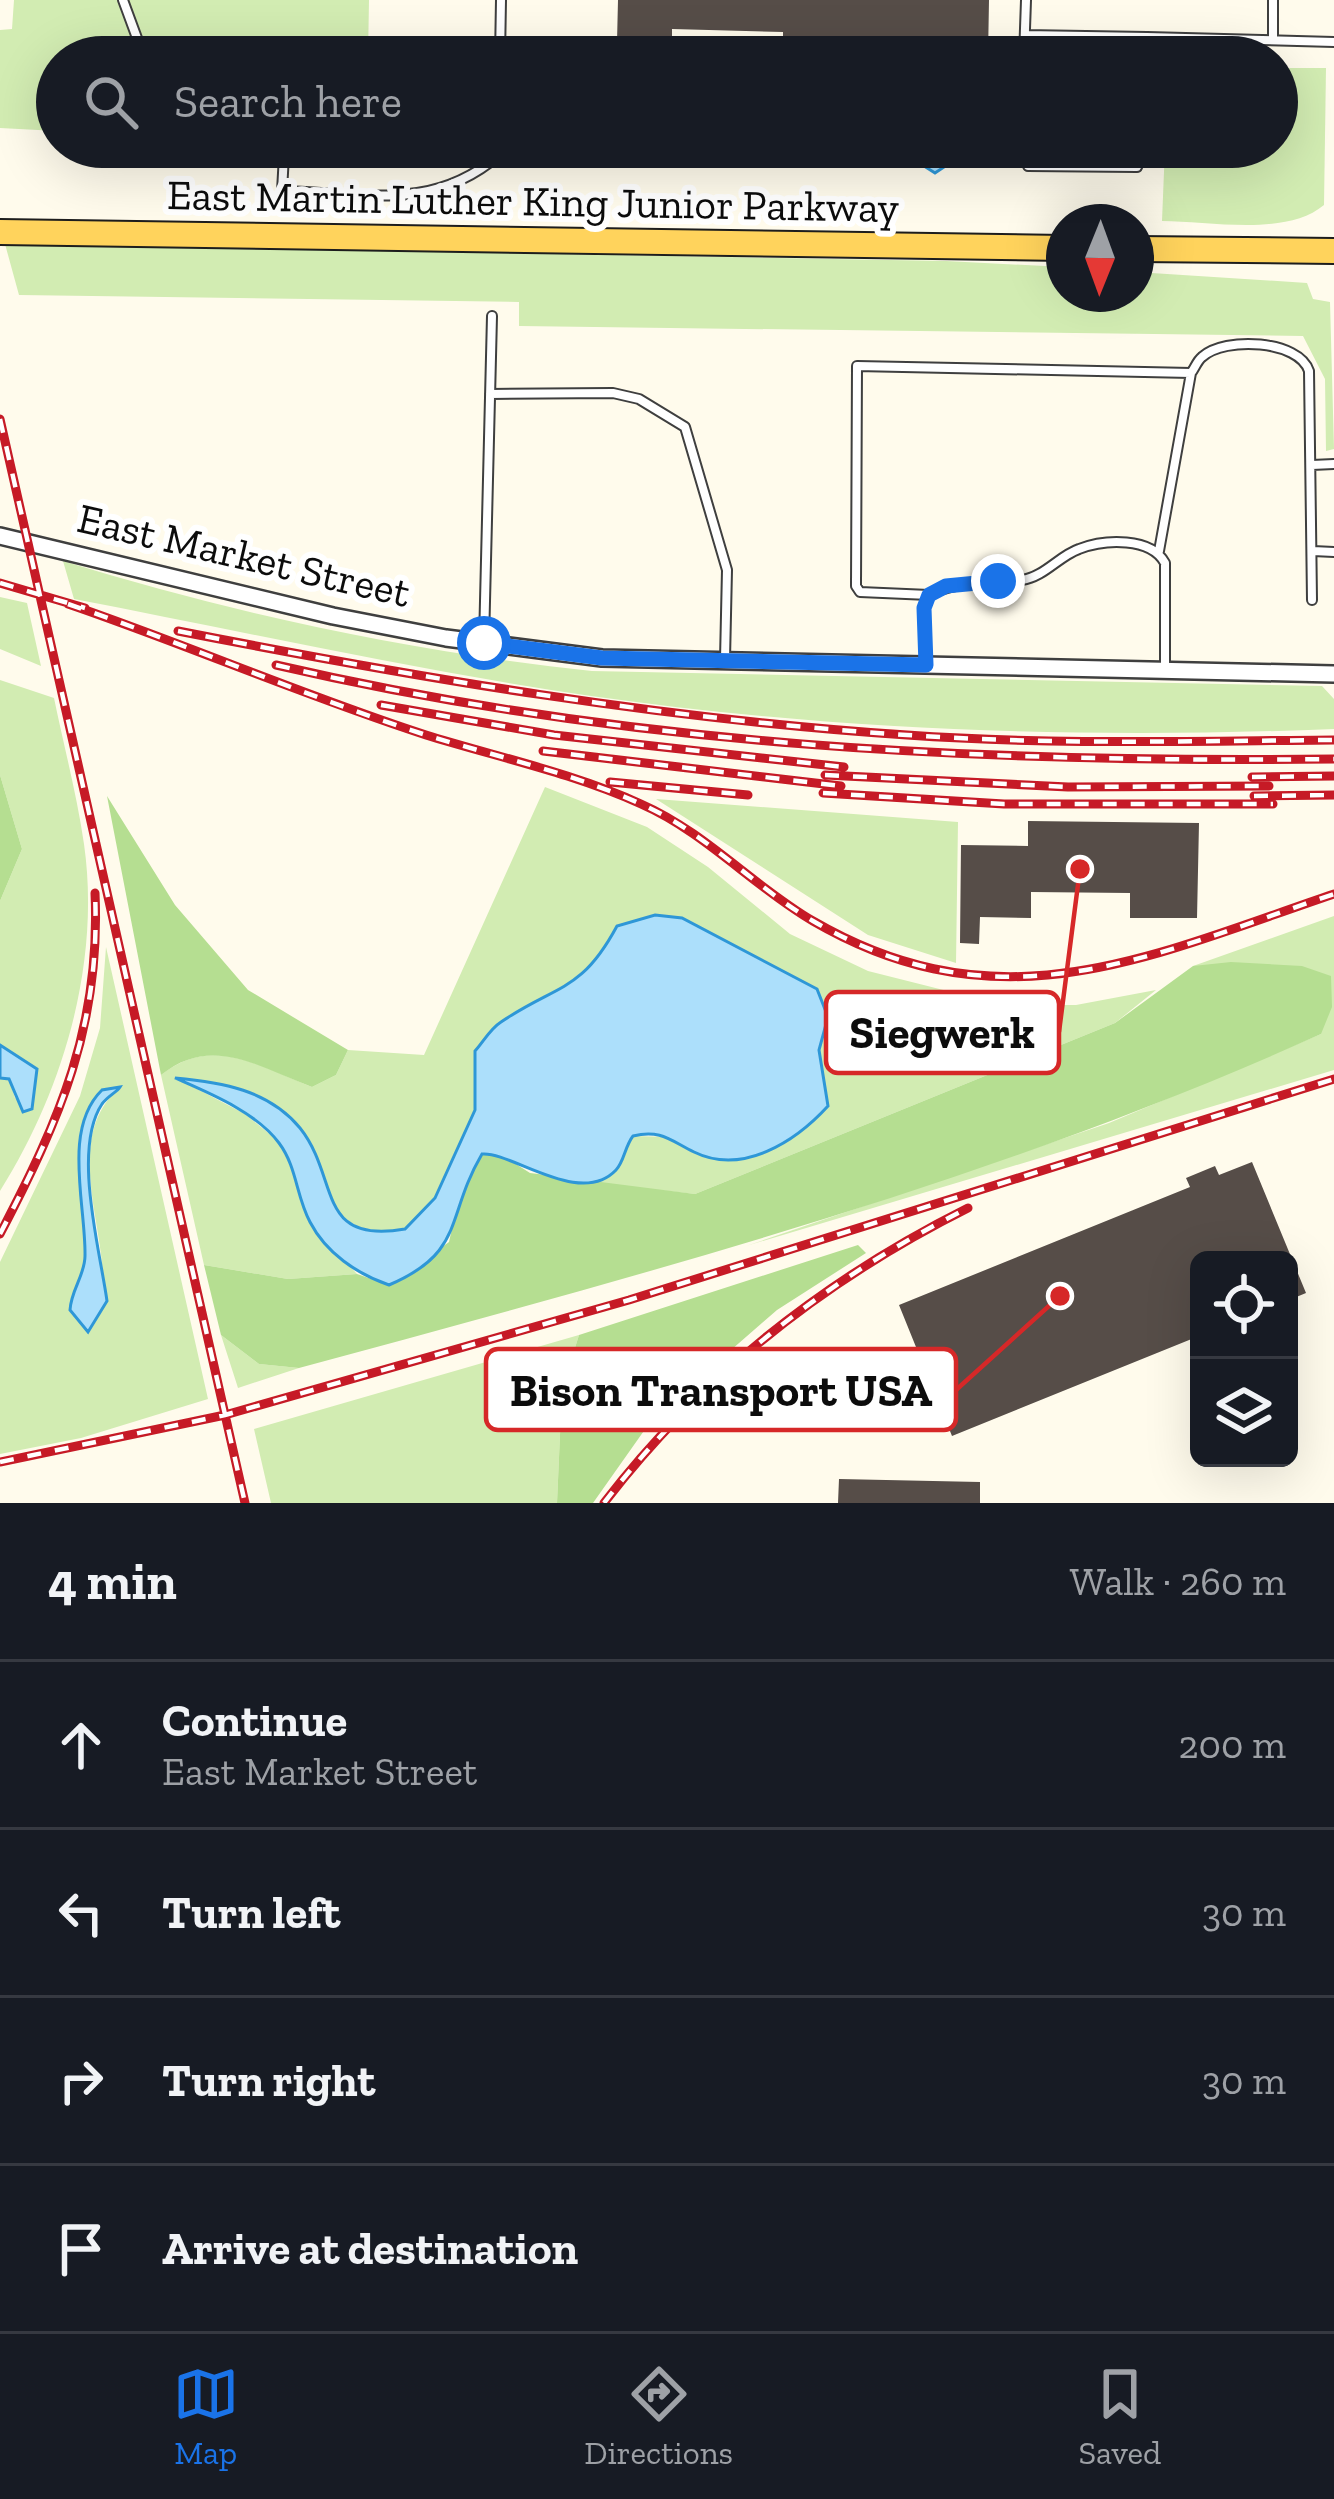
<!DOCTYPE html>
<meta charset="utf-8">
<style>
:root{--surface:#171b24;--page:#20242c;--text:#f1f3f6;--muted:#9ea1a6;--line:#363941;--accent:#1a73e8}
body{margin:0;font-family:"Zilla Slab",serif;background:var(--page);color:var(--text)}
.controls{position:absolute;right:36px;bottom:36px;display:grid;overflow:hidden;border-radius:18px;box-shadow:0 12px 48px #0002}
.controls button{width:108px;height:108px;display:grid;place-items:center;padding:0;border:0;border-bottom:3px solid var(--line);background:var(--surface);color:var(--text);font:60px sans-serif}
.compass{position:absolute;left:1046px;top:204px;width:108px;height:108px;border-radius:50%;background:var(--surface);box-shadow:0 12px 48px #0002;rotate:181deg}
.stop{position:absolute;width:36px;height:36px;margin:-27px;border:9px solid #1a73e8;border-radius:50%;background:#fff}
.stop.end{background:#1a73e8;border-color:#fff;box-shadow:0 3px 12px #0008}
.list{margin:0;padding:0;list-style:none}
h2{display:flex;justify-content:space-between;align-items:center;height:156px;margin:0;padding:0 48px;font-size:51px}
h2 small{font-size:39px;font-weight:400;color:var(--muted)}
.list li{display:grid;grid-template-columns:78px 1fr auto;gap:36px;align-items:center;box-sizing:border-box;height:168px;padding:0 48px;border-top:3px solid var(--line)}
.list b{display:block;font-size:45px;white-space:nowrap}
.list p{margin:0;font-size:39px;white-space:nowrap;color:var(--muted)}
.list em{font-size:39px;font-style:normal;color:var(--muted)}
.icon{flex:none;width:66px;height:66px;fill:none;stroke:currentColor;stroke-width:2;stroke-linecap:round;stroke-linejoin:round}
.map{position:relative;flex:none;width:1334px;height:1503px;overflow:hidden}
.search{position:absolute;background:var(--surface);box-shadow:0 12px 48px #0002;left:36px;right:36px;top:36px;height:132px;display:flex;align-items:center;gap:30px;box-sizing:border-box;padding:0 42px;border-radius:66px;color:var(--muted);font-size:45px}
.sheet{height:828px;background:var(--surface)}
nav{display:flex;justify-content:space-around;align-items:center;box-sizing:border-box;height:168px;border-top:3px solid var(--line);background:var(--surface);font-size:33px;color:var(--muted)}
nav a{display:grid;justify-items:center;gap:6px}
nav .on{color:var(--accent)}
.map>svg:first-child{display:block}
</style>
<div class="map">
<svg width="1334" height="1503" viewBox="0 0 1334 1503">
<rect width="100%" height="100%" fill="#fffbec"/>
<path fill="#d2ecb2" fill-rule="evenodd" d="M 14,0 L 369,0 L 368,57 L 57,57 L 57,131 L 0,128 L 0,30 L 12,29 Z
M 1277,68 L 1326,68 L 1324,205 C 1286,237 1210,221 1162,221 L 1165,147 L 1277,147 Z
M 5,244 L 946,261 L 1064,267 L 1064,294 L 1136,294 L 1136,272 L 1307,283 L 1313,299 L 1330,302 L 1334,449 L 1326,451 L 1325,379 L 1303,336 L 519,326 L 519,302 L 19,295 Z
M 63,561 C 235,614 413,652 592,671 L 1322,686 L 1334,699 L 1334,729 C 1086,739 837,731 591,696 C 418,671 246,632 74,599 Z
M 0,597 L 27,603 L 41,666 L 0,649 Z
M 0,680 L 54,698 C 64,747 77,795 84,844 C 101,963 63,1091 0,1191 L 0,1078 L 9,1079 L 15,1098 L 32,1108 L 37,1069 L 0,1045 L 0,901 L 22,849 L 0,775 Z
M 545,787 L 647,827 L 708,867 L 790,934 L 868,971 L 1003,1005 L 1076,1005 L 1156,990 L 1115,1023 L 695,1194 L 593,1183 L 618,1169 L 633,1136 L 672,1137 L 698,1155 L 819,1050 L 828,1017 L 816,989 L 682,918 L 617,926 C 578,999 528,995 475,1050 L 475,1110 L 435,1198 L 405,1229 C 329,1242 326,1186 301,1129 L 180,1080 L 245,1114 L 277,1140 L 298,1176 L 309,1221 L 357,1274 L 288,1279 L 204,1265 L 161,1075 C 212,1034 259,1066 312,1087 L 336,1075 L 348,1050 L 424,1055 Z
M 656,799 L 958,822 L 956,963 L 868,935 Z
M 1334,916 L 1334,1070 L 746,1246 L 1109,1123 L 1321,1034 L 1302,966 L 1193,966 Z
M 106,947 L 208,1399 L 81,1438 L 0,1454 L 0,1262 L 80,1096 L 100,1028 ZM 120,1087 C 65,1135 101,1216 103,1277 C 104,1294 93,1315 88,1332 L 79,1319 L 86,1261 L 83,1119 Z
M 221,1335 L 259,1364 L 299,1368 L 238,1388 Z
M 579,1335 L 562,1389 L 557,1503 L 271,1503 L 254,1429 Z"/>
<path fill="#b5de91" d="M 0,775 L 22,849 L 0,901 Z
M 107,796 L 175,905 L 248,990 L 348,1050 L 336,1075 L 312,1087 C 259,1067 212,1034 161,1075 Z
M 1231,962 L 1302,966 L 1331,976 L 1332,1007 L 1321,1034 C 993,1182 645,1274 299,1368 L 259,1364 L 221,1335 L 204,1265 L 288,1279 L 357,1274 L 389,1285 L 449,1242 L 460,1193 L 482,1154 L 497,1152 L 530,1173 L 695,1194 L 1115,1023 L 1193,966 Z
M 858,1245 L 866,1253 L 777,1310 L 653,1418 L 593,1503 L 557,1503 L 562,1389 L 579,1335 Z"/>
<path fill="#acdffb" stroke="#2e97d7" stroke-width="3" d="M 827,147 L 952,147 L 953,161 L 935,173 L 902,152 L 855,161 L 813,160 L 813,154 Z
M 655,915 L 682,918 L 817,989 L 828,1017 L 819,1050 L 828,1106 C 796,1141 743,1176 694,1152 C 671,1141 661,1129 633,1136 C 625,1146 624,1162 616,1170 C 580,1208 511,1151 482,1154 C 445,1217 466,1252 389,1285 C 357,1274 326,1253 310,1222 C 296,1196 297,1167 279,1143 C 256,1112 209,1093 175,1078 C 221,1082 269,1090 300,1128 C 340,1178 315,1245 405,1229 L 435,1198 L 475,1110 L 475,1051 C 484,1041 490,1029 501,1022 C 557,984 581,993 617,926 Z
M 0,1045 L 37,1069 L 32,1109 L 23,1112 L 9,1079 L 0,1078 Z
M 120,1087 C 117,1092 108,1096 102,1104 C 72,1149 100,1250 107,1301 L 88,1332 L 70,1310 C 71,1290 85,1275 85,1256 C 86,1205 62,1129 102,1090 Z"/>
<path fill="#564d48" d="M 618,0 L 989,0 L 988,57 L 783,57 L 783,32 L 672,29 L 672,42 L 617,42 Z
M 1028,821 L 1199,823 L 1197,918 L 1130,918 L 1130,893 L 1031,892 L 1031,918 L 980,917 L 979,944 L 960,943 L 961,845 L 1028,846 Z
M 1252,1162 L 1306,1293 L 1289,1300 L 1289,1260 L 1199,1260 L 1199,1336 L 952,1436 L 899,1305 L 1190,1187 L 1186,1178 L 1215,1166 L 1219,1175 Z
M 839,1479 L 980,1482 L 980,1503 L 838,1503 Z"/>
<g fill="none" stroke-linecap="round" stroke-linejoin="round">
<defs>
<path id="lane" d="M 123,0 L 144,57
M 1025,35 L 1147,37
M 1273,40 L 1273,0
M 500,55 L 602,57
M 500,57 L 501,0
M 1024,57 L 1026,0
M 1146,57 L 1147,37 L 1334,42
M 274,147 L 284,155 L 282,191 C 365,193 433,212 499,155 L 499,147
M 1022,147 L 1028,166 L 1137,167 L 1145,147
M 490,394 L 613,393 L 639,399 L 685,427 L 727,570 L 725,659
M 1312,465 L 1334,464
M 1159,551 L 1191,373 C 1195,368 1197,361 1202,357 C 1225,336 1299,340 1309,371 L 1312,600
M 1313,551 L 1334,552
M 929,595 L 860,592 L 856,586 L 857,366 L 1191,373
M 484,642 L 492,316
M 926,665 L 924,609 L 929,595 C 959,579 990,586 1022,580 C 1044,577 1059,556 1079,549 C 1105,539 1151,537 1165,563 L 1165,669"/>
<path id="street" d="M 0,536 L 333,616 L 446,638 L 602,658 L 1334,674"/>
<path id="primary" d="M 0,232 L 1064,248
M 1136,249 L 1334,251"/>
</defs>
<use href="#lane" stroke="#3f3f3f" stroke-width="12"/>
<use href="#street" stroke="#3f3f3f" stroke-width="20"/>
<use href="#primary" stroke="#1d1d1d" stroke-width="28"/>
<use href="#lane" stroke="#fff" stroke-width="8"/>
<use href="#street" stroke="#fff" stroke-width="15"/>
<use href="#primary" stroke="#ffd35c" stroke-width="24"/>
<defs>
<path id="rail" d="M 0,419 L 245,1503
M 0,583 L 85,608
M 68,604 C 188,645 305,696 426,735 C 497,757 573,773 641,804 C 705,832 753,886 813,921 C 1001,1030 1150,956 1334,894
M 178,631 C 419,678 662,719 907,735 C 1049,745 1192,741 1334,740
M 276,665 C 627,746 975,763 1334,759
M 381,705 L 554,735 L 844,767
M 543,751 L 841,786
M 825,775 L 1068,787 L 1269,786
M 1252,777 L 1334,776
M 610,782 L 748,795
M 823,793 L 1004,804 L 1273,804
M 1254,796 L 1334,795
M 0,1234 C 60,1119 101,1026 95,893
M 0,1462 L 225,1415 L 629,1300 L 1334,1079
M 604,1503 C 701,1377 826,1279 968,1208"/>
</defs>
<use href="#rail" stroke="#c61a26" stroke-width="9"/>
<use href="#rail" stroke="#fff" stroke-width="4.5" stroke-dasharray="14" stroke-linecap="butt"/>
</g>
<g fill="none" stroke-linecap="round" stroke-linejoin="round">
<path stroke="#1a73e8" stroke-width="15" d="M 484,643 L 602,658 L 926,665 L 924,608 L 929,595 L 946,586 L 998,581"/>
</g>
<g text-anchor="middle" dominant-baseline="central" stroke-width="12" stroke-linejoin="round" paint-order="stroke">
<g font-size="42" fill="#0c0c0c" stroke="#fff">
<text transform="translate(533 201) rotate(1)">East Martin Luther King Junior Parkway</text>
<text transform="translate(244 555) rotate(13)">East Market Street</text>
</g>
</g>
<path fill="none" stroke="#d62828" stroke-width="4.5" d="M1080 869L1059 1032M1060 1296L956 1390"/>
<g fill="#d62828" stroke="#fff" stroke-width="4.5">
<circle cx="1080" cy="869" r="12"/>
<circle cx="1060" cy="1296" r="12"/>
</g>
<g fill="#fff" stroke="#d62828" stroke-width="4.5">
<rect x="826" y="992" width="233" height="81" rx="12"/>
<rect x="486" y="1349" width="470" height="81" rx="12"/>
</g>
<g font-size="45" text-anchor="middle" font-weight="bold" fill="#0c0c0c">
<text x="942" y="1048">Siegwerk</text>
<text x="721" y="1406">Bison Transport USA</text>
</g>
</svg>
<div class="controls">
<button><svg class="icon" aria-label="locate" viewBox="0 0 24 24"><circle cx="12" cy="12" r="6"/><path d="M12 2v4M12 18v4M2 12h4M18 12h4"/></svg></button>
<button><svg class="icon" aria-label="layers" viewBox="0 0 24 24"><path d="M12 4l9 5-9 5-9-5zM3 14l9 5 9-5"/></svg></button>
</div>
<svg class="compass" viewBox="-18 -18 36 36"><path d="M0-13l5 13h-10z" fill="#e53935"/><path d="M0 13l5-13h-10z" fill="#9ea1a6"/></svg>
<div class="stop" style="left:484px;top:643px"></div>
<div class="stop end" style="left:998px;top:581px"></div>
<div class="search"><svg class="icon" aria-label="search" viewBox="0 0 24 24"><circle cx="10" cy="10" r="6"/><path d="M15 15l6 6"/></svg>Search here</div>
</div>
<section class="sheet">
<h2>4 min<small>Walk · 260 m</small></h2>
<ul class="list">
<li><svg class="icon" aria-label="ahead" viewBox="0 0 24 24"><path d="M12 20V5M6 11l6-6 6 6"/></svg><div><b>Continue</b><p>East Market Street</p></div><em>200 m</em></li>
<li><svg class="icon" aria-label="left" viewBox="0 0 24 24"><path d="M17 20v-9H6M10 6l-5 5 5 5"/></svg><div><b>Turn left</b></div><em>30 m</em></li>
<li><svg class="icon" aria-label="right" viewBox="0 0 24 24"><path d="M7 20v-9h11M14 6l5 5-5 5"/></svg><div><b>Turn right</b></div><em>30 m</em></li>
<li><svg class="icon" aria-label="arrive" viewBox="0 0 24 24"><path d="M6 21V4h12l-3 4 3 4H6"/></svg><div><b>Arrive at destination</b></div></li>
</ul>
</section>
<nav>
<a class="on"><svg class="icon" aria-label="map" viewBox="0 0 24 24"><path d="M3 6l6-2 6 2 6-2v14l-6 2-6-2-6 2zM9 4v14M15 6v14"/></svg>Map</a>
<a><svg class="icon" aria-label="directions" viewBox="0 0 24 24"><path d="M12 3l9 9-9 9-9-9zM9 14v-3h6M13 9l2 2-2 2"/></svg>Directions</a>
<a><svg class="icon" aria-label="saved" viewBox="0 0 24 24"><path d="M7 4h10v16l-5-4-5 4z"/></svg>Saved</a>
</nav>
